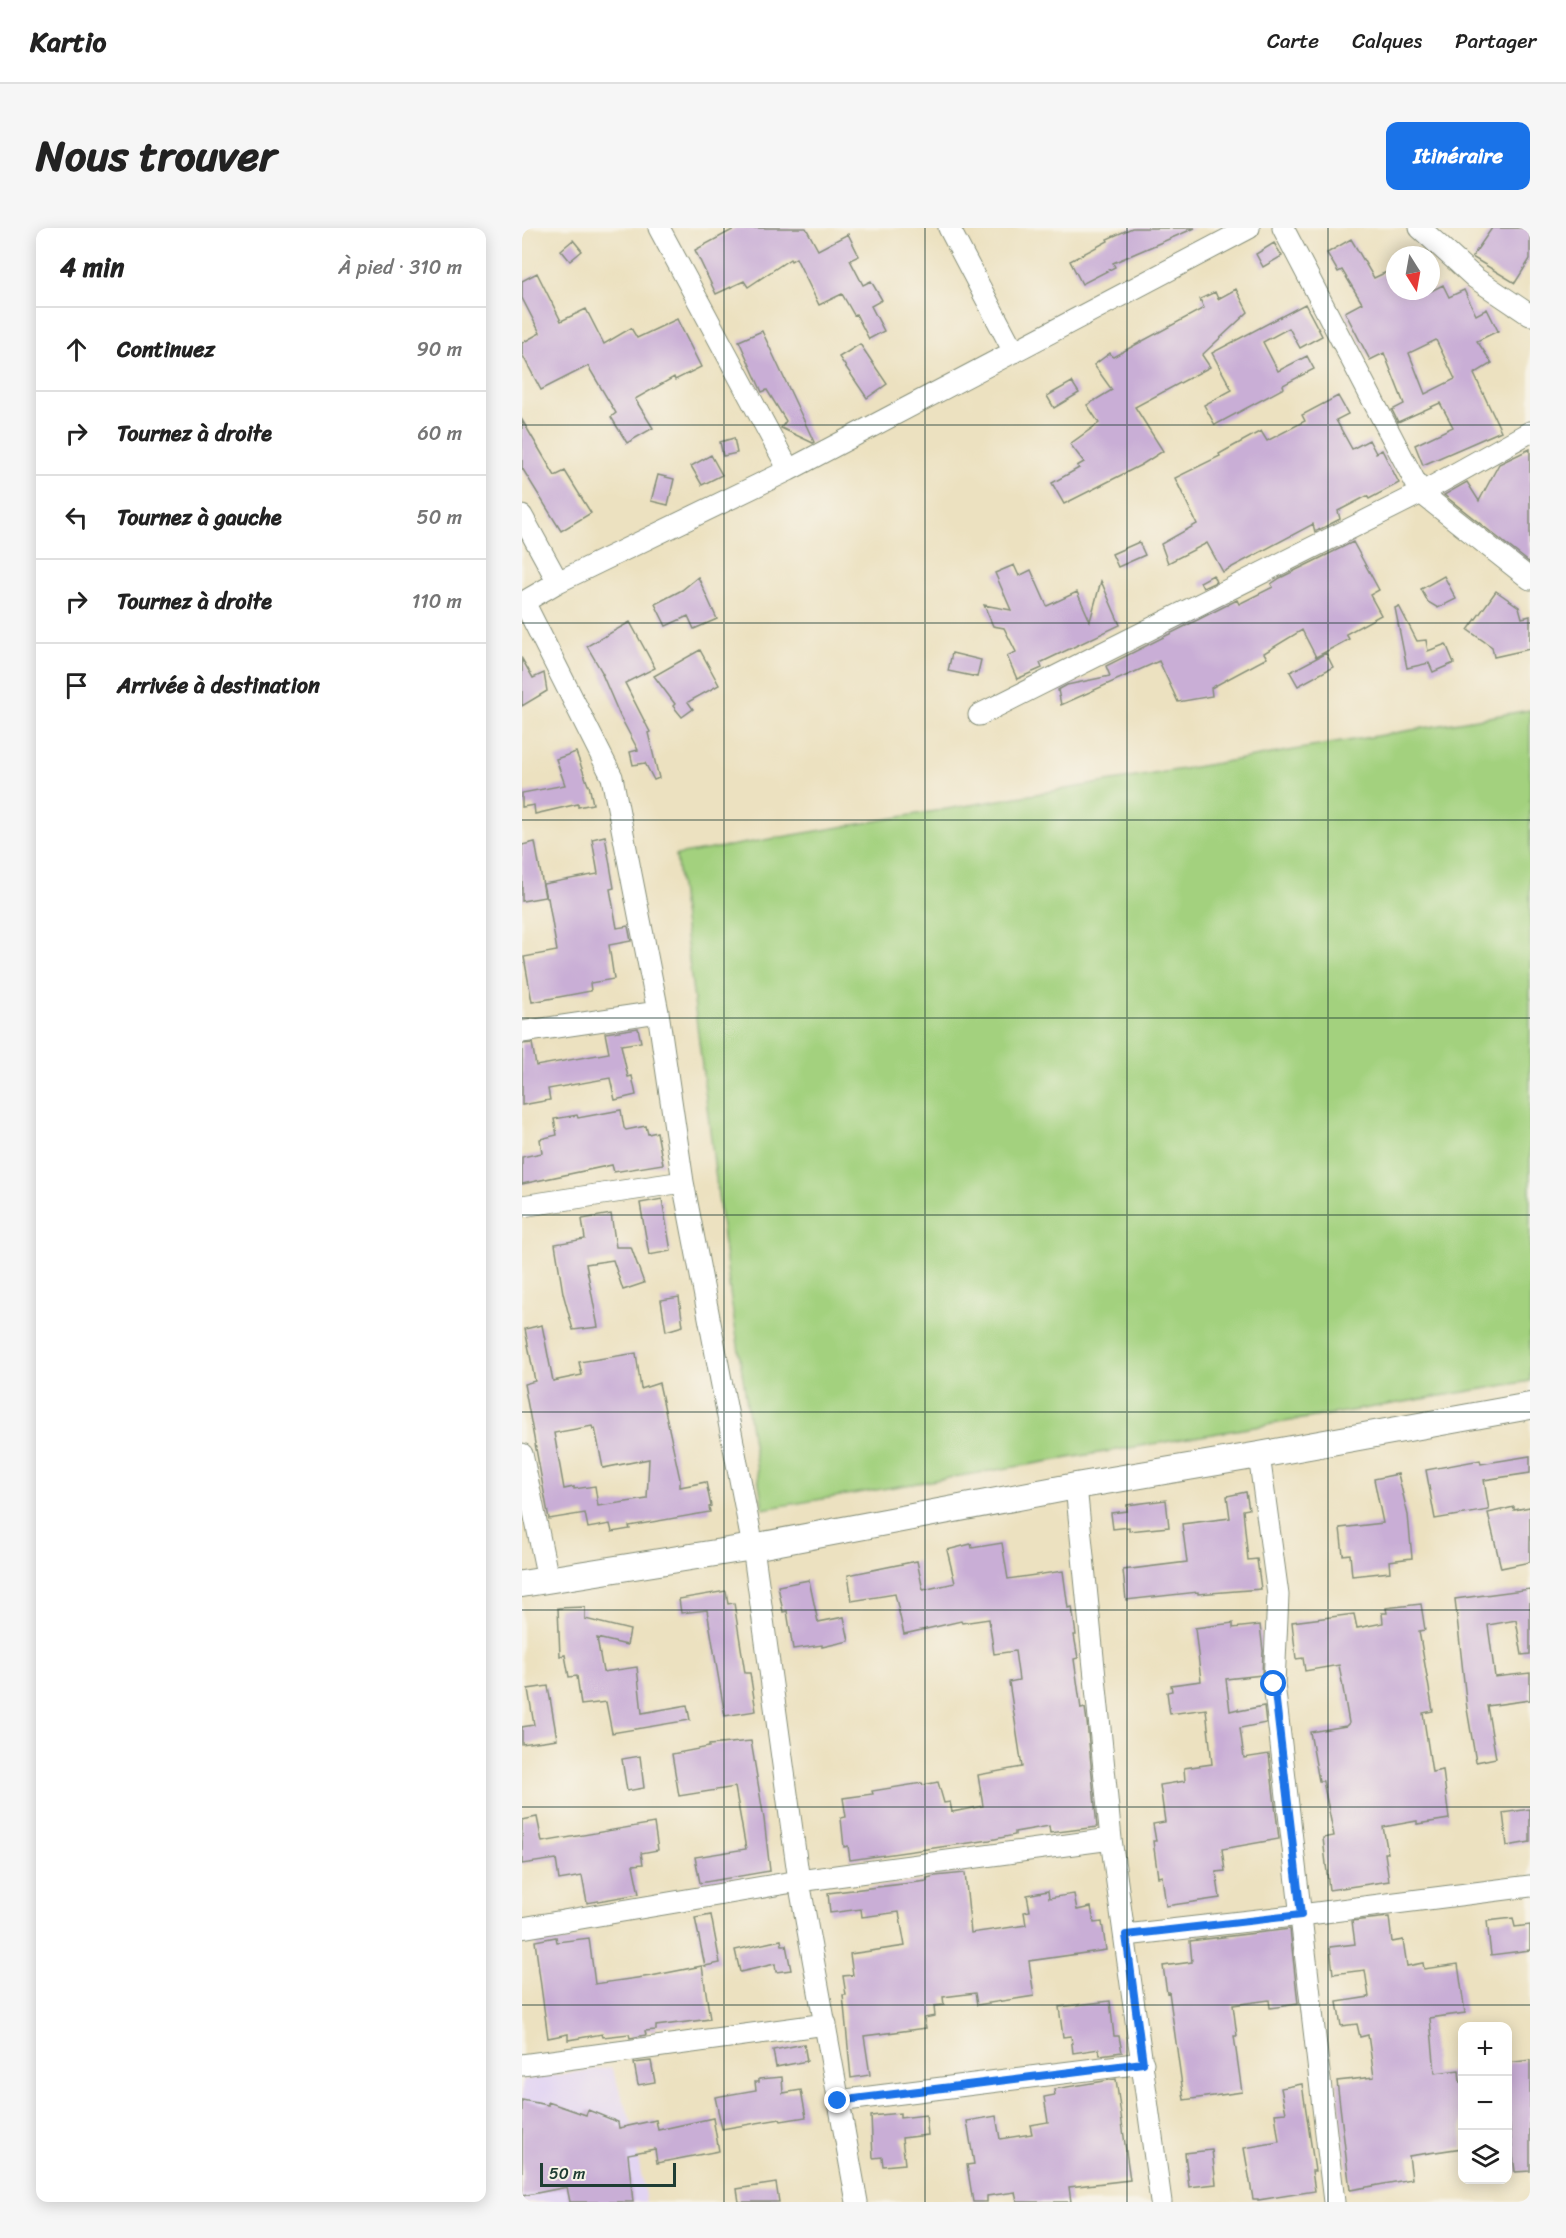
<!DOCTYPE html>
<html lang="fr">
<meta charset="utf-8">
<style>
:root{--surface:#fff;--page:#f6f6f6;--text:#222;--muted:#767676;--line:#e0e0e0;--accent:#1a73e8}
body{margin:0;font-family:Sriracha,sans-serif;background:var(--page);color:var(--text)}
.controls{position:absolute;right:18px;bottom:18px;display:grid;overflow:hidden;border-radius:12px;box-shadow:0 3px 15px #0003}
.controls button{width:54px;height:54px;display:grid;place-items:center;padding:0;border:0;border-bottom:2px solid var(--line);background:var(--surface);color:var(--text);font:30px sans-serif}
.compass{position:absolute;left:864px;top:18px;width:54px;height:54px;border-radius:50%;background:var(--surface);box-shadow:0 3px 15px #0003;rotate:169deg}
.scale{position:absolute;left:18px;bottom:15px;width:136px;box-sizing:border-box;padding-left:6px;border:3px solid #1f3d34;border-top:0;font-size:16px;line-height:21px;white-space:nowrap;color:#1f3d34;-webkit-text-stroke:4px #f7f3e8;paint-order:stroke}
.stop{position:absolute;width:18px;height:18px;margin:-14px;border:4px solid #1a73e8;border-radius:50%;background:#fff}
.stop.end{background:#1a73e8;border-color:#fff;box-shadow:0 2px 6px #0008}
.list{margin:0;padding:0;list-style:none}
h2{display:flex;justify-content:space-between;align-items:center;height:78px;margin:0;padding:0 24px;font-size:26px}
h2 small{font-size:20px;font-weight:400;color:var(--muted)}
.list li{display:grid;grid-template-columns:39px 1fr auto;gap:18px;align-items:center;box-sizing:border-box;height:84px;padding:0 24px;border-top:2px solid var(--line)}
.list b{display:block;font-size:22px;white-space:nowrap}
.list em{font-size:20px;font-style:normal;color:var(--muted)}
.icon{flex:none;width:33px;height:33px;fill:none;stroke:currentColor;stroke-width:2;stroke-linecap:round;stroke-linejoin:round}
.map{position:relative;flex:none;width:1008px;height:1974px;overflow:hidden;border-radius:12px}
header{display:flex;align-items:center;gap:36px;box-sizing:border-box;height:84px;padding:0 30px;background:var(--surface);border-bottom:2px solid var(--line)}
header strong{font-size:28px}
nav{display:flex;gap:33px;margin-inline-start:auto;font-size:21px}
.intro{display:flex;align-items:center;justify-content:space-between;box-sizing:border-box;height:144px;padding:0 36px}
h1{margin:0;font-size:42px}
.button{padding:15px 27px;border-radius:12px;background:var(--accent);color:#fff;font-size:21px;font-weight:700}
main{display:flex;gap:36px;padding:0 36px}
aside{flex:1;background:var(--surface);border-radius:12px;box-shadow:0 3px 15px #0003}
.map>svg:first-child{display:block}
</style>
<header>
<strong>Kartio</strong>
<nav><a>Carte</a><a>Calques</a><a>Partager</a></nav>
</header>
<div class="intro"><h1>Nous trouver</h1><a class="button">Itinéraire</a></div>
<main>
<aside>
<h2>4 min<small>À pied · 310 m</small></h2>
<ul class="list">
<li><svg class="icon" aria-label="ahead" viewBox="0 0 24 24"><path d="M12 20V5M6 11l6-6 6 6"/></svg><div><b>Continuez</b></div><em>90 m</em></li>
<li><svg class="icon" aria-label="right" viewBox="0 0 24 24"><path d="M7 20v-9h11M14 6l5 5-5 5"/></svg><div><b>Tournez à droite</b></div><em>60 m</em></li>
<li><svg class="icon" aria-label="left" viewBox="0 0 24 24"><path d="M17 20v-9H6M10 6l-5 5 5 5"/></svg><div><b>Tournez à gauche</b></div><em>50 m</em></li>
<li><svg class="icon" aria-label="right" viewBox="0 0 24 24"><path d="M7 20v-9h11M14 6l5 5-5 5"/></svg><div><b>Tournez à droite</b></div><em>110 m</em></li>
<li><svg class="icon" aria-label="arrive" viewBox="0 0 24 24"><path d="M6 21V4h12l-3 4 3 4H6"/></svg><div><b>Arrivée à destination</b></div></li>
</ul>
</aside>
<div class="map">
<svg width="1008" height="1974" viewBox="0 0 1008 1974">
<rect width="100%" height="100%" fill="#f7f3e8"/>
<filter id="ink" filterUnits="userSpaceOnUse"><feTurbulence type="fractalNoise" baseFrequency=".0167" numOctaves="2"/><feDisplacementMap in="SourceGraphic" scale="12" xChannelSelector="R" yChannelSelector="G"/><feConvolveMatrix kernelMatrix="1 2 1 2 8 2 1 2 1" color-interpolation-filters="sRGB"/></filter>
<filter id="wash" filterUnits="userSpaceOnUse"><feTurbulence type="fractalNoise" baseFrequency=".008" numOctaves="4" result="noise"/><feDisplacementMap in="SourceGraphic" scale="24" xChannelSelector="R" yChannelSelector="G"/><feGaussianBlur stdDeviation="1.35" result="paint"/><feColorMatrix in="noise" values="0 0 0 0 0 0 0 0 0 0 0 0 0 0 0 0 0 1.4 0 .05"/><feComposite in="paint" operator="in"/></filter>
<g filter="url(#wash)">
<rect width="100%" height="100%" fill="#ece1c0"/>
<path fill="#e2d4f3" d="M 89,1839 L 109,1892 L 124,1974 L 0,1974 L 0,1852 Z"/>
<path fill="#a3d17e" stroke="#618759" stroke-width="1.5" d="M 1008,482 L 1008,1153 L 241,1281 L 208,1065 L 154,627 Z"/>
<g id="blocks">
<path fill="#c9aed6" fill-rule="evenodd" d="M 214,0 L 284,0 L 296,22 L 326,6 L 337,28 L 328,32 L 341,57 L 349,53 L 360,72 L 349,78 L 362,103 L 347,111 L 334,86 L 332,87 L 320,66 L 297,77 L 274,30 L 269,33 L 268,31 L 226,59 L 222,53 L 194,66 L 173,22 Z
M 610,0 L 673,0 L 591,35 L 593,39 L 560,56 L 548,33 L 586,13 L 585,11 Z
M 970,0 L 1008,0 L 1008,31 L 993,55 L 950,29 Z
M 829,11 L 852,50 L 873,40 L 873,63 L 909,63 L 921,57 L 927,69 L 942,62 L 954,87 L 965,81 L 976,103 L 955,113 L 970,135 L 952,146 L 979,203 L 901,237 L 893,217 L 931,199 L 918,175 L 876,194 L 870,182 L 882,176 L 862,125 L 848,132 L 823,84 L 840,75 L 820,42 L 816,44 L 805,25 ZM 914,112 L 933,151 L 903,166 L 887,125 Z
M 51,12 L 60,23 L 48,33 L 39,22 Z
M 752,15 L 760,28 L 741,39 L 734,26 Z
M 15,45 L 39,93 L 64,81 L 82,116 L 109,100 L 115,110 L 155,91 L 179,139 L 153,152 L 152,149 L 113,171 L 131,200 L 105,215 L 89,189 L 94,185 L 66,138 L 19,162 L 0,126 L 0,115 L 18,105 L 0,70 L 0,53 Z
M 714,61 L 726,84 L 680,127 L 688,139 L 613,179 L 641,223 L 619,237 L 542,276 L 530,255 L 557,240 L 555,238 L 562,234 L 548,216 L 577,195 L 565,177 L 590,162 L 572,137 L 588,125 L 591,129 L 682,80 L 678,71 L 693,64 L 696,71 Z
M 783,76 L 800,108 L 778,120 L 767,100 L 741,114 L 756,143 L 785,128 L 792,141 L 761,157 L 762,160 L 693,197 L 682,177 L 710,162 L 690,125 Z
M 240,103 L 292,214 L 291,215 L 259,200 L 264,193 L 245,162 L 240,164 L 217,113 Z
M 338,116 L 365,156 L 345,170 L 317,129 Z
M 550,154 L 557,165 L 532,180 L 525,168 Z
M 816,168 L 826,186 L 814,192 L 830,221 L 847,212 L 854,225 L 860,222 L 877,255 L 847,271 L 845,268 L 816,283 L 818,291 L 793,304 L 791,296 L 701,344 L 685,315 L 646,335 L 639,316 L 675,296 L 653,250 L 698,228 L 697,226 L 706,221 L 739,203 L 745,213 L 783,193 L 780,187 Z
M 0,192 L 33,248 L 43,243 L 69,285 L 39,303 L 0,240 Z
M 212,210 L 215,225 L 201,228 L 198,214 Z
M 1008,221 L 1008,335 L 922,267 L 945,254 L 957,273 L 977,236 Z
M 189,227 L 200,247 L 180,257 L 169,238 Z
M 136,247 L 152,251 L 146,277 L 129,273 Z
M 617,314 L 623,327 L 596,339 L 590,326 Z
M 831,314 L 857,362 L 848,367 L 859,387 L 824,406 L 827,411 L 794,429 L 780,402 L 742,425 L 745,430 L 689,460 L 690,468 L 656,474 L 637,433 L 539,477 L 536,462 L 545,457 L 588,448 L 584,438 L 715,372 L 717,376 L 751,359 L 749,356 L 758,350 Z
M 492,337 L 497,348 L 509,342 L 525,378 L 555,364 L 568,393 L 579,353 L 598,397 L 518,435 L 520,440 L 495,451 L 485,428 L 494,424 L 482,400 L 471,398 L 462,377 L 489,382 L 473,345 Z
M 691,347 L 694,354 L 681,360 L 678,354 Z
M 922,348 L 934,371 L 916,380 L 906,374 L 899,361 Z
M 176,349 L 195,391 L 172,401 L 166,388 L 144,398 L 133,376 L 160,362 Z
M 974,363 L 997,379 L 1000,390 L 1008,388 L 1008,421 L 972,429 L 970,419 L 946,402 Z
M 877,378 L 895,413 L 904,412 L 906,423 L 924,416 L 932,435 L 911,444 L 907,435 L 885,440 L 873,380 Z
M 108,394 L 133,440 L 103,455 L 128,504 L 126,505 L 137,550 L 132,552 L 123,535 L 111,537 L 108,524 L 116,522 L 98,488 L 80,446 L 81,446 L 65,418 Z
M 178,422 L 197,457 L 166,474 L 171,481 L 160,489 L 151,478 L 153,476 L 132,448 Z
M 430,425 L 459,432 L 455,449 L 426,443 Z
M 804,425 L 811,439 L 776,458 L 768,444 Z
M 0,431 L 11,450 L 22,445 L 25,463 L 0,478 Z
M 54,524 L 66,557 L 67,557 L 71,576 L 56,579 L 56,576 L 13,586 L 12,577 L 0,579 L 0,565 L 43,557 L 34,531 Z
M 83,608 L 92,660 L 88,661 L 95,700 L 106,698 L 109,713 L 87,717 L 92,751 L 68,755 L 69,763 L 10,774 L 2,729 L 35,723 L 26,670 L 24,670 L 21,656 L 76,646 L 70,611 Z
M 13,614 L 23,669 L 0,673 L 0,617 Z
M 116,800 L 119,814 L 99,817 L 106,849 L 110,848 L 114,867 L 93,872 L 88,850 L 26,861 L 28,872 L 0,877 L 0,816 L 10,815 L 14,838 L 87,825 L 83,805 Z
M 99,882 L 102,900 L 104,902 L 124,898 L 126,906 L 135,904 L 141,936 L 92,944 L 90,937 L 0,956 L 0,929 L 20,925 L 18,911 L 35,907 L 32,891 L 55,887 L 56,890 Z
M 140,971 L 149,1023 L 127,1027 L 118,975 Z
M 89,986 L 94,1019 L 109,1019 L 122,1055 L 101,1062 L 91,1032 L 64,1036 L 76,1099 L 51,1102 L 41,1065 L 33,1016 L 63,1011 L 60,991 Z
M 157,1069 L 161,1098 L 144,1103 L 139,1072 Z
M 20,1097 L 31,1153 L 60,1147 L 57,1134 L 114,1125 L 119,1161 L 137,1155 L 158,1251 L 158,1259 L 184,1254 L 189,1278 L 187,1279 L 188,1284 L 107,1298 L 108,1301 L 90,1304 L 88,1296 L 66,1300 L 63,1285 L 27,1291 L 2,1156 L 13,1153 L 3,1101 ZM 70,1198 L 71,1201 L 73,1200 L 81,1240 L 127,1231 L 125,1271 L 76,1278 L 73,1258 L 52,1261 L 52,1259 L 42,1261 L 32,1205 Z
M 1008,1228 L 1008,1245 L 962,1252 L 967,1282 L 913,1291 L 904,1242 L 958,1232 L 959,1236 Z
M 876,1246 L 886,1287 L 890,1330 L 867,1333 L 868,1344 L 830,1348 L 828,1326 L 821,1327 L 818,1300 L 861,1295 L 852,1251 Z
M 724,1264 L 727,1281 L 721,1282 L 726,1332 L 735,1331 L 739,1361 L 676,1366 L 676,1364 L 604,1372 L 601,1342 L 665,1334 L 660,1296 L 708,1290 L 705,1268 Z
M 644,1272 L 647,1299 L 607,1303 L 607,1299 L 591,1301 L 589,1285 L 605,1283 L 605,1277 Z
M 992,1279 L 992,1282 L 1008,1279 L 1008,1334 L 979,1340 L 966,1285 Z
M 480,1315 L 486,1351 L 541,1343 L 546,1380 L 550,1379 L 554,1407 L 552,1407 L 556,1430 L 552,1431 L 559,1481 L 563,1480 L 565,1494 L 575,1599 L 528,1605 L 527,1598 L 493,1604 L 493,1607 L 468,1612 L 328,1632 L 326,1618 L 322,1619 L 319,1590 L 324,1589 L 321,1570 L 351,1566 L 350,1563 L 400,1555 L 401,1557 L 416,1554 L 422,1575 L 428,1574 L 430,1584 L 461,1578 L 456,1547 L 500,1539 L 487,1454 L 497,1452 L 493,1423 L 472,1426 L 467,1391 L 440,1395 L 439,1393 L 382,1406 L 373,1366 L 330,1373 L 326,1347 L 395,1333 L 401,1362 L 433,1355 L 425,1322 L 449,1316 L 450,1320 Z
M 287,1352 L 296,1394 L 322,1389 L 327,1413 L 300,1419 L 300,1417 L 271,1421 L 265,1383 L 261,1384 L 256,1358 Z
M 1008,1361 L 1008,1426 L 1000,1427 L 994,1392 L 966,1397 L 973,1449 L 1008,1445 L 1008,1472 L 965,1478 L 974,1530 L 954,1534 L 945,1481 L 933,1371 Z
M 204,1363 L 206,1376 L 212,1375 L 223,1445 L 228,1445 L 234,1483 L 203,1488 L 185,1382 L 159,1385 L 157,1371 Z
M 899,1376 L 903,1402 L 897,1403 L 911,1483 L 901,1485 L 910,1544 L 921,1542 L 927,1591 L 895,1596 L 895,1593 L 861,1599 L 866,1625 L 863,1625 L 867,1653 L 807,1662 L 801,1610 L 812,1608 L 801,1553 L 797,1553 L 788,1504 L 824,1498 L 827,1495 L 817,1437 L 783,1443 L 781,1430 L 774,1431 L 770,1394 L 832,1386 L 835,1400 L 861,1395 L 860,1385 L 865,1385 L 864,1380 Z
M 63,1379 L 63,1391 L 108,1402 L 105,1417 L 75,1410 L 81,1444 L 115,1439 L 120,1485 L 165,1477 L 168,1492 L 90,1505 L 84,1474 L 59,1477 L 55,1448 L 47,1449 L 43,1427 L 38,1428 L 36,1380 Z
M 711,1395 L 711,1400 L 738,1397 L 741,1423 L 740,1447 L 704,1451 L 708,1483 L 716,1481 L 716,1483 L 742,1478 L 744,1495 L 718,1500 L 722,1530 L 747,1526 L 757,1611 L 700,1621 L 703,1643 L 694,1644 L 698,1670 L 644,1678 L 640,1648 L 636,1649 L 631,1613 L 634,1613 L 631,1596 L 643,1594 L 638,1557 L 663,1553 L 662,1540 L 690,1536 L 684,1481 L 648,1486 L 645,1464 L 650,1463 L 649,1457 L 679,1453 L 673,1400 Z
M 26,1458 L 35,1511 L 0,1516 L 0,1499 L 12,1497 L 6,1461 Z
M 229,1513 L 242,1591 L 248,1643 L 178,1655 L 173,1629 L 224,1621 L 213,1559 L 157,1568 L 150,1526 L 187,1519 L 187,1517 Z
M 118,1528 L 122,1560 L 105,1563 L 100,1531 Z
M 1008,1581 L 1008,1614 L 985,1618 L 981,1585 Z
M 15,1589 L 20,1614 L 132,1595 L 136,1622 L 119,1625 L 121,1636 L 111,1637 L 117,1666 L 65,1675 L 60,1648 L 37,1652 L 34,1631 L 0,1636 L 0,1592 Z
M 443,1645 L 449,1705 L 504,1697 L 502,1684 L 508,1683 L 505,1667 L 526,1663 L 527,1670 L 552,1666 L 555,1682 L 569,1679 L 572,1695 L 580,1694 L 584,1722 L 507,1733 L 512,1768 L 455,1777 L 453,1765 L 421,1769 L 422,1777 L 412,1778 L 413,1788 L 402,1790 L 404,1800 L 342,1808 L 348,1847 L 329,1850 L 321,1767 L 324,1767 L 321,1748 L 331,1747 L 328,1726 L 383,1718 L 377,1684 L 340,1689 L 339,1681 L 308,1685 L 306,1665 L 405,1653 L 405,1650 L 413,1648 Z
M 189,1687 L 198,1735 L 183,1738 L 173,1690 Z
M 867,1689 L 870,1714 L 881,1712 L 885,1738 L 901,1735 L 902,1741 L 936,1736 L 943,1785 L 908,1790 L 913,1845 L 937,1842 L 938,1854 L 940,1853 L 940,1920 L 887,1928 L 890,1951 L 828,1962 L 815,1853 L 852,1849 L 846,1807 L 838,1809 L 835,1796 L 819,1798 L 815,1774 L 847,1769 L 843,1742 L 811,1746 L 808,1719 L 833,1716 L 830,1693 Z
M 991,1690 L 993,1699 L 1008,1697 L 1008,1722 L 969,1727 L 965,1693 Z
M 768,1701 L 776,1776 L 748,1780 L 747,1772 L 711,1777 L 715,1808 L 712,1808 L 720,1864 L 662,1872 L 647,1764 L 645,1765 L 641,1738 L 670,1734 L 668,1713 Z
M 34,1709 L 35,1714 L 67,1710 L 73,1756 L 129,1748 L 180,1738 L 188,1791 L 134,1798 L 134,1802 L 123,1803 L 124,1807 L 108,1810 L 107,1806 L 81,1809 L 80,1806 L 46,1812 L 46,1806 L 26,1810 L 13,1713 Z
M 259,1712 L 260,1717 L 264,1717 L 269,1742 L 254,1744 L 253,1736 L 218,1744 L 213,1722 Z
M 588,1773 L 592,1808 L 597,1808 L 600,1824 L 578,1827 L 577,1821 L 551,1825 L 549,1808 L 541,1809 L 537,1779 Z
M 282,1816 L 285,1833 L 254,1839 L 251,1822 Z
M 1008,1832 L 1008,1943 L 993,1944 L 986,1885 L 986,1835 Z
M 129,1833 L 133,1854 L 116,1857 L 112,1835 Z
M 260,1849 L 261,1865 L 279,1862 L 284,1889 L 259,1893 L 258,1891 L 200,1901 L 193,1869 L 234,1862 L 233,1854 L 237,1854 L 237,1851 Z
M 594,1851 L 608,1952 L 547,1959 L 549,1974 L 495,1974 L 493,1964 L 465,1968 L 465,1974 L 451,1974 L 445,1937 L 452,1936 L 445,1893 L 474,1888 L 478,1911 L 510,1906 L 508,1897 L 526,1894 L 522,1869 L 533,1867 L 532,1861 Z
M 780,1856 L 793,1943 L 790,1943 L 793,1963 L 736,1972 L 736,1971 L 731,1971 L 722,1920 L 757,1914 L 753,1886 L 764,1885 L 759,1860 Z
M 0,1872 L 26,1877 L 26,1874 L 64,1887 L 66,1882 L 96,1894 L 97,1900 L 134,1892 L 136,1902 L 191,1890 L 197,1923 L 135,1935 L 133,1921 L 106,1926 L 111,1974 L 48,1974 L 45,1959 L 0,1968 Z
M 378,1885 L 378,1890 L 404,1887 L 406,1907 L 380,1910 L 383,1936 L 361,1938 L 360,1929 L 351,1930 L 349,1888 Z
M 690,1922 L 694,1956 L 667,1959 L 663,1925 Z
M 254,1955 L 257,1974 L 217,1974 L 215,1961 Z"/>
</g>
</g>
<g filter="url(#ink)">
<use href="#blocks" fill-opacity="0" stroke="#868f7a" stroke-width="1.5"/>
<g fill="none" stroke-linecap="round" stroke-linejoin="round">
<defs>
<path id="minor" d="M 137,0 L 267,242
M 427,0 L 492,124
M 761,0 L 899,265 L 1008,351
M 898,0 L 953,50 L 1008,87
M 0,288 L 36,354
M 2,374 L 90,549 L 136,784 L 161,954 L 231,1319 L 277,1653 L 335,1974
M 0,375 L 36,354 L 267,242 L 727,0
M 457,487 L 899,265 L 1008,204
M 0,804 L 136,784
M 0,978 L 161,954
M 0,1226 L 26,1351
M 737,1227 L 756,1367 L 752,1456 L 812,1974
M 554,1258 L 589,1611 L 639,1974
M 0,1700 L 277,1653 L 589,1611
M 604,1707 L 779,1687 L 1008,1658
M 0,1837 L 304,1796
M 316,1873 L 621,1835"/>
<path id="tertiary" d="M 0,1356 L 231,1319 L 554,1258 L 737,1227 L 1008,1178"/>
</defs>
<use href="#minor" stroke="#868f7a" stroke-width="23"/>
<use href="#tertiary" stroke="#868f7a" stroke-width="28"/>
<use href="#minor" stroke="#fff" stroke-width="21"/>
<use href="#tertiary" stroke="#fff" stroke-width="26"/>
</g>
</g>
<g fill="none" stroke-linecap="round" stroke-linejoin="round" filter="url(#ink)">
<path stroke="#1a73e8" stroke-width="8" d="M 316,1873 L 621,1835 L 604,1707 L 779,1687 L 752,1456"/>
</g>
<path fill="none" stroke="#1f3d34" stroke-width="1.5" stroke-opacity="0.55" d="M 202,0 L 202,1974M 403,0 L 403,1974M 605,0 L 605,1974M 806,0 L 806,1974M 0,197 L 1008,197M 0,395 L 1008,395M 0,592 L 1008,592M 0,790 L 1008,790M 0,987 L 1008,987M 0,1184 L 1008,1184M 0,1382 L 1008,1382M 0,1579 L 1008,1579M 0,1777 L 1008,1777"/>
</svg>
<div class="controls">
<button>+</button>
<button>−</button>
<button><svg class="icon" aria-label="layers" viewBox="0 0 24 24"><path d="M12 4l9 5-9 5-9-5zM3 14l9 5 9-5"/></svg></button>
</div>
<svg class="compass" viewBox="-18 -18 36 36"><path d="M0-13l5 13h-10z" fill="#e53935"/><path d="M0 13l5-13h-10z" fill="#767676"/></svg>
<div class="scale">50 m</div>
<div class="stop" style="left:752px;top:1456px"></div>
<div class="stop end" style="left:316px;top:1873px"></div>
</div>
</main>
